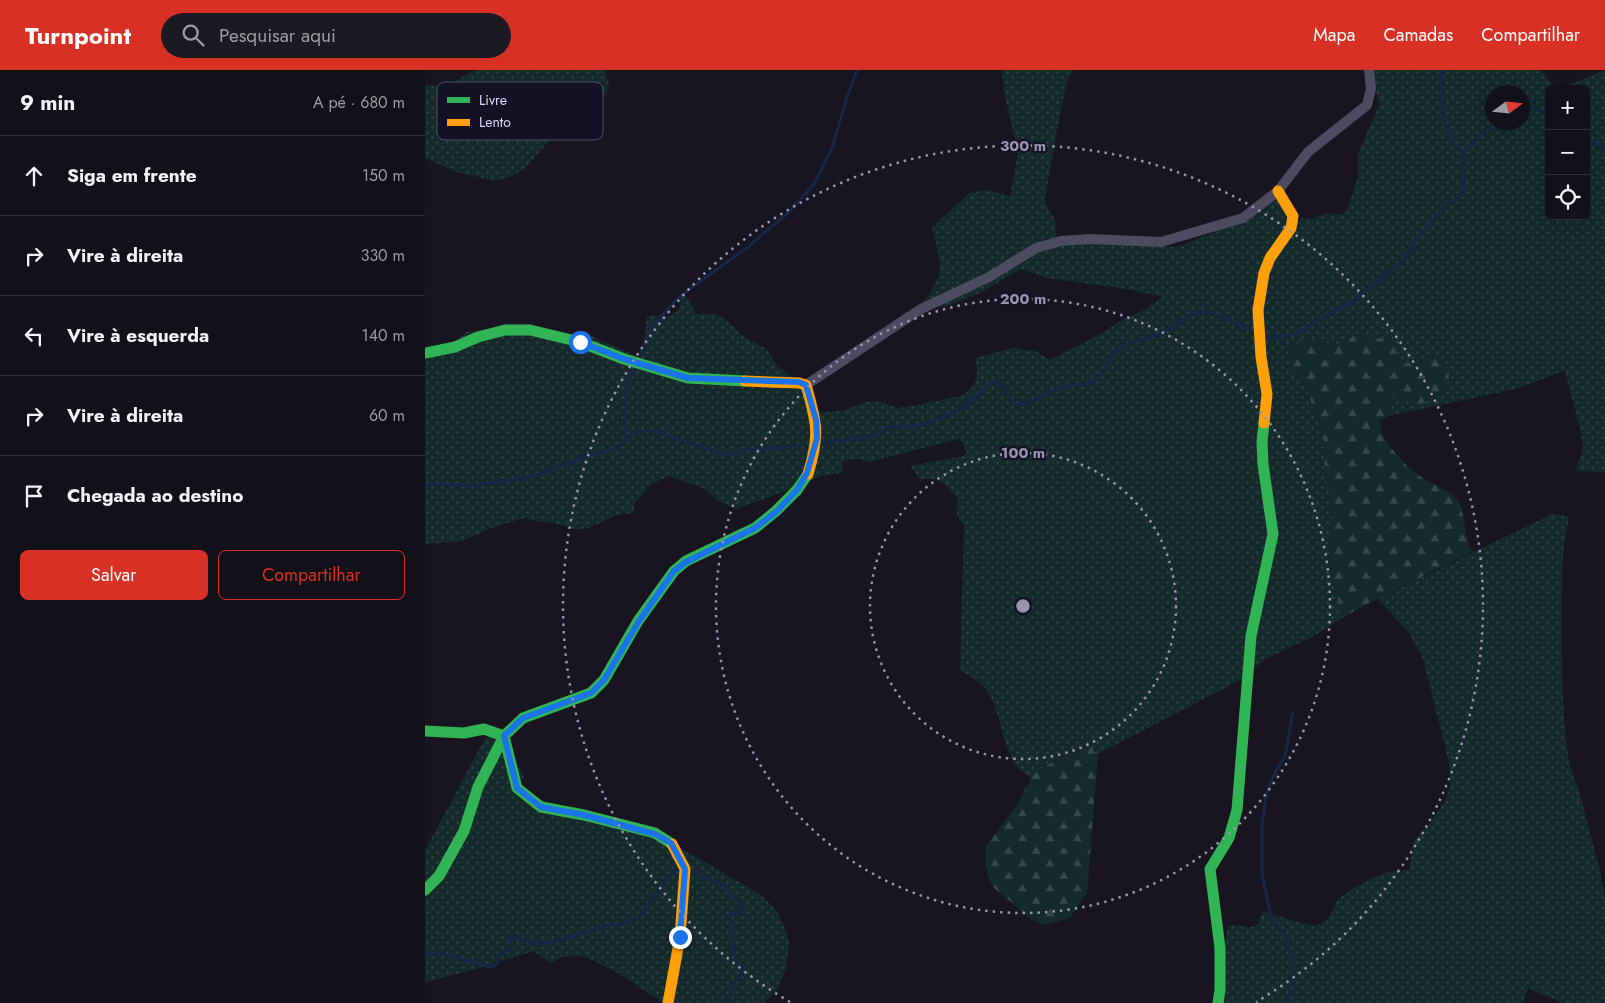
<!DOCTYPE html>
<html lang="pt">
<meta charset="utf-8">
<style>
:root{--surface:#121018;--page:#1b1921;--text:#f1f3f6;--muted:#9c9da2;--line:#313037;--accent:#d93025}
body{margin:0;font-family:Jost,sans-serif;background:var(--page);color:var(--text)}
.controls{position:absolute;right:15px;top:15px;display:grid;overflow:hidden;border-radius:8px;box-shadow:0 5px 20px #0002}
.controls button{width:45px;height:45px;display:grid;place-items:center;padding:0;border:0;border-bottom:1px solid var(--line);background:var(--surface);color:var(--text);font:25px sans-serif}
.compass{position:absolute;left:1060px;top:15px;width:45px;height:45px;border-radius:50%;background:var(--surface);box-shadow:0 5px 20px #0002;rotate:75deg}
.stop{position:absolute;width:15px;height:15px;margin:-11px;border:4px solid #1a73e8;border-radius:50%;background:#fff}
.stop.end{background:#1a73e8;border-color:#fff;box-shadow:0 1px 5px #0008}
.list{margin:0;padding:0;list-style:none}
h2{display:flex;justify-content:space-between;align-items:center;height:65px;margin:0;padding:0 20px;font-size:21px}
h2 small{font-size:16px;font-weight:400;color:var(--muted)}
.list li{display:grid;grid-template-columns:32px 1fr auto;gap:15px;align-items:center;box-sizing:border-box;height:80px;padding:0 20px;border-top:1px solid var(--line)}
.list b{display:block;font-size:19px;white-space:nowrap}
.list em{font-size:16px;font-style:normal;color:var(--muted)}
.actions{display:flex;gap:10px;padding:15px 20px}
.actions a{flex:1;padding:11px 0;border:1px solid var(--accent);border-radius:8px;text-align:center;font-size:18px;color:var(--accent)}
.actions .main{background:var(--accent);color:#fff}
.icon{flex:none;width:28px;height:28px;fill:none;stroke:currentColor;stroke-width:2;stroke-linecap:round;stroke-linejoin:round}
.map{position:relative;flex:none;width:1180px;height:933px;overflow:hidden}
header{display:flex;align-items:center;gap:30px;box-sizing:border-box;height:70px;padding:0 25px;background:var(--accent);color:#fff}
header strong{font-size:24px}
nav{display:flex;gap:28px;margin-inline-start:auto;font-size:18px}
.search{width:350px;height:45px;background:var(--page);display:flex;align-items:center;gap:12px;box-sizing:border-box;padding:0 18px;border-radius:28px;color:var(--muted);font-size:19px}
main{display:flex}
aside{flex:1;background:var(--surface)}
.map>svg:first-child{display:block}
</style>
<header>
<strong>Turnpoint</strong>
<div class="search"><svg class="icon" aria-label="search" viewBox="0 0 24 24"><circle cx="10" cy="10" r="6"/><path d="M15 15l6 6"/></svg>Pesquisar aqui</div>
<nav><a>Mapa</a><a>Camadas</a><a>Compartilhar</a></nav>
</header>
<main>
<aside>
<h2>9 min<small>A pé · 680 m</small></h2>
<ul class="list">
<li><svg class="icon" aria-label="ahead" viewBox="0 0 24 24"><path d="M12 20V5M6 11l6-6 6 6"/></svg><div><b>Siga em frente</b></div><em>150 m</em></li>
<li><svg class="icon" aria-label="right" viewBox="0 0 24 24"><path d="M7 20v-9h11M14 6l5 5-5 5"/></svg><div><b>Vire à direita</b></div><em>330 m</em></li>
<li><svg class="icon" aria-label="left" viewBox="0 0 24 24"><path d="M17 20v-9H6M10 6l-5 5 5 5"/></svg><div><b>Vire à esquerda</b></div><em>140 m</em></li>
<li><svg class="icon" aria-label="right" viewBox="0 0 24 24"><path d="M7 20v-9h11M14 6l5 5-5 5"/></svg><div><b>Vire à direita</b></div><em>60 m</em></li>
<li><svg class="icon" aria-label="arrive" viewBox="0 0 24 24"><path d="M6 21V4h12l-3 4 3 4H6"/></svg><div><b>Chegada ao destino</b></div></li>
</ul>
<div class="actions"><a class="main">Salvar</a><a>Compartilhar</a></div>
</aside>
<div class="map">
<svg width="1180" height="933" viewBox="0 0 1180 933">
<defs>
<pattern id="grass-dots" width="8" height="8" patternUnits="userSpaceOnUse" patternTransform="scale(1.25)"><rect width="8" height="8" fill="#152a2b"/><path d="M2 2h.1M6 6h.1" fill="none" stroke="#37484b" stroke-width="1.8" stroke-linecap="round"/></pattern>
<pattern id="forest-firs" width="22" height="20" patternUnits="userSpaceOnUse" patternTransform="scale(1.25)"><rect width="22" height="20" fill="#152a2b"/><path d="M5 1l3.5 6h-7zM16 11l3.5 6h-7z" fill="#37484b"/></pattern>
</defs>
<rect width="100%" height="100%" fill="#181520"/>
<path fill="url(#grass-dots)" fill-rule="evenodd" d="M 52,0 L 180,0 L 184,14 L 181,25 L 149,39 L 140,53 L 99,99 L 87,106 L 70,111 L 31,102 L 3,89 L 0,89 L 0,15 C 9,15 19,18 28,13 C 37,8 42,2 52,0 Z
M 577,0 L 649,0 L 643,9 L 635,43 L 620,129 L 622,137 L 630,150 L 632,170 L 749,177 L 758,175 L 828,146 L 834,143 L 849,127 L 872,152 L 877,148 L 887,149 L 903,143 L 917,145 L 922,139 L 933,108 L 933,84 L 954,35 L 947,0 L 1116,0 L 1129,17 L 1136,18 L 1180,0 L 1180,402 L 1151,401 L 1158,377 L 1155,358 L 1140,302 L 1138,301 L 1091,319 L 967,345 L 964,330 L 976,327 L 982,329 L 990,291 L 981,294 L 973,287 L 966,270 L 957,268 L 948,269 L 939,265 L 929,266 L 913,275 L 903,274 L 895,270 L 868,275 L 863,283 L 865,293 L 869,301 L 881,316 L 899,371 L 900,401 L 908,446 L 905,471 L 904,490 L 909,518 L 919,547 L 887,567 L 840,589 L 817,609 L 673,684 L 665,676 L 660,675 L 621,695 L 606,708 C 602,705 597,702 593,698 C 574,676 578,633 555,613 C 549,608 541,604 535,600 L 539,454 C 528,447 533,439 533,428 L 520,415 L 510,409 L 494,409 L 486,396 L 538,386 L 542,383 L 535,369 L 443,392 L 437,389 L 426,389 L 418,392 L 417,403 C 398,406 382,405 376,427 L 361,421 L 311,439 L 292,430 L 278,418 L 245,406 L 226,414 L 209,434 L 209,443 L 192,445 L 161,459 L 149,459 L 129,453 L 103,450 L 103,447 L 66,458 L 38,471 L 0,474 L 0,282 L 28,273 L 41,262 L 55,260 L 147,265 L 162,262 L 168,267 L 216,288 L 222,247 L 226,245 L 244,246 L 254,240 L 255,228 L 260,224 L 271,244 L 291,244 L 300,249 L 319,267 L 342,279 L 352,296 L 366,306 L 396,342 L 417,341 L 444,331 L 460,333 L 472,338 L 483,337 L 535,326 C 551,319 555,306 550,289 L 554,287 L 589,278 L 611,281 L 625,290 L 675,264 L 697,250 L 715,242 L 738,227 L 702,219 L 622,208 L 596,199 L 553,224 L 522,236 L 494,239 C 520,202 518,202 507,158 L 544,123 L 562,120 L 585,126 L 593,83 L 579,22 ZM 1124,19 L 1161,19 L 1161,146 L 1124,146 ZM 1068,22 L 1098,22 L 1098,52 L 1068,52 Z
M 1127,444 L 1144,446 C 1142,459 1139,472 1138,484 C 1136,521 1133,691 1152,713 L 1176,805 L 1180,829 L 1180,933 L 1137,933 L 1103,918 L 1098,933 L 793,933 L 798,881 L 803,857 C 814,851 823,863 834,853 L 836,845 L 838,842 C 851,844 881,857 891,855 C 907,852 906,836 916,827 C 926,819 948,807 961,803 C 968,801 977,801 984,800 L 989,771 L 1006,752 L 1021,729 L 1025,715 L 1024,692 L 998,589 L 984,563 L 953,529 Z
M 67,662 L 100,706 L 91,714 L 95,723 L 242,772 L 275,789 L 336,825 L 352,841 L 362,863 L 364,874 L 361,899 L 352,920 L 340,933 L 238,933 L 195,904 L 159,886 L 137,887 L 126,893 L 109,881 L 44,901 L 0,912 L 0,781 L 59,670 Z"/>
<path fill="url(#forest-firs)" d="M 939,265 C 948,269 956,267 966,270 L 973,287 L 981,294 L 1008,285 C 1025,293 1029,310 1016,324 C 1011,330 1002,332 995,334 C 983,331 976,324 964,330 L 967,345 L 956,349 C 949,364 982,398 995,406 C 1004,413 1027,421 1033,431 C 1039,441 1039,453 1041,464 C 1042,470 1045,476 1047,482 L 944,533 L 919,547 L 909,518 L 904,490 L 905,471 L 908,446 L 900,401 L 899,371 L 881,316 L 869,301 L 865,293 L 863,283 C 877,259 892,272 913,275 L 929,266 Z
M 660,675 L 665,676 L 673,684 L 662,823 L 645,848 L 620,855 L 606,849 L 569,818 L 563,807 L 561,796 L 560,778 L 593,733 L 606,708 L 613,700 Z"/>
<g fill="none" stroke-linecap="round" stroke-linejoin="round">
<path stroke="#152646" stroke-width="3" d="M 1017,0 C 1015,31 1014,59 1038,83
M 1098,38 L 1111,39 L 1124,43
M 1161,67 L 1180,80
M 843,267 L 859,266 L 874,263 L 913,238 L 928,232 L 975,193 L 1003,155 L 1024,133 L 1033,129 L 1039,122 L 1037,92 L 1038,83 L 1071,52
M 215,284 L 227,256 L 254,227 L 323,177 L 363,143 L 390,113 L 407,78 L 422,27 L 432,0
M 200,370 C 200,347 198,322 207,301
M 399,373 L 449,366 L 463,357 L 494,356 L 523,345 L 537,338 L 567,312 L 574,312 C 582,321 583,328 591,335 C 614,333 620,321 640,316 C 650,314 661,317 670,310 C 680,302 683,289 693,280 C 705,270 725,269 739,262 C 748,257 764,244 773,242 C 789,239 816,256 830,262
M 0,415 L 14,414 L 45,416 L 106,407 L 165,385 L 190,379 L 206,366 L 216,361 L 232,361 L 290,382 L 308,384 L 323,380 L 354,378 L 375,375
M 267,800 L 276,806 L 297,814 L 318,837 L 317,842 L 308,843 L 305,845 C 305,850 309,889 311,891 C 313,895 317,896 319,900 L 315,907 L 307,915 L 303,933
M 0,884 L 14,883 L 65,897 L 71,895 L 77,883 L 87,879 L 83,868 L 86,866 L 114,874 L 129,872 L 172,858 L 202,852 L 214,846 L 250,800 L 255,799
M 861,933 L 864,926 L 868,907 L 867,884 L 858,864 L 845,842 L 837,804 L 837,754 L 842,722 L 850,703 L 860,686 L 868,642"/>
<path stroke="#4d4b60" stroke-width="10" d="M 381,315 L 496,239 L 564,207 L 611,178 L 636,171 L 665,169 L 736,172 L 818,148 L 853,121 L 883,82 L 942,35 L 946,19 L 944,0"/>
<path stroke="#30b455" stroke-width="11" d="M 0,283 L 30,277 L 53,267 L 80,260 L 105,260 L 155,272 L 199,289 L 263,308 L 320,311
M 0,661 L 39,663 L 59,659 L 79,666 L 92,718 L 116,737 L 159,745 L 230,763 L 247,774
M 0,820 L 14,806 L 39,761 L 53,717 L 79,666 L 98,648 L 166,623 L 179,610 L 213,551 L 249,501 L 261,491 L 330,458 L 351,441 L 372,420 L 383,404
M 793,933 L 795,920 L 795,878 L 785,799 L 804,768 L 812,740 L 826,566 L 848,464 L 838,394 L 837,372 L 839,353"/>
<path stroke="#ff9f0a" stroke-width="11" d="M 320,311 L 374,313 L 381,315 C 392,353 395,365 383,404
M 839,353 L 842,324 L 836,287 L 833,240 L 839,203 L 845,188 L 866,158 L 868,146 L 853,121
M 243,933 L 255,867 L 260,799 L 247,774"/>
</g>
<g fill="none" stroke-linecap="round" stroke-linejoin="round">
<path stroke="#1a73e8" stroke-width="6" d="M 155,272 L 199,289 L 263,308 L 374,312 L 381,315 L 391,350 L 392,368 L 382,403 L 372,420 L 351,442 L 330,458 L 261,492 L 249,501 L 214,551 L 179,610 L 166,623 L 98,648 L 79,666 L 92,718 L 116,737 L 159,745 L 230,764 L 246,773 L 260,799 L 255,867"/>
</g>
<g fill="none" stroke="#9893ae" stroke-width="2.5" stroke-dasharray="2.5 5">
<circle cx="598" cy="536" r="153"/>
<circle cx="598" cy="536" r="307"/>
<path d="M365 932A460 460 0 1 1 831 932"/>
</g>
<rect x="12" y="12" width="166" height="58" rx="8" fill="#151124" stroke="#514c64" stroke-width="1"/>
<rect x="22" y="27" width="23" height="6" fill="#30b455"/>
<rect x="22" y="49" width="23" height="7" fill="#ff9f0a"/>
<g font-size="14" fill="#ddd7fb">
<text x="54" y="35">Livre</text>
<text x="54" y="57">Lento</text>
</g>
<circle cx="598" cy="536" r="8" fill="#9893ae" stroke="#151124" stroke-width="2.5"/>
<g font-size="15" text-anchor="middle" font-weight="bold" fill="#9893ae" stroke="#151124" stroke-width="4.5" stroke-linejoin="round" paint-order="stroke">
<text x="598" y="81">300 m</text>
<text x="598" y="234">200 m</text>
<text x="598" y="388">100 m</text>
</g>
</svg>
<div class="controls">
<button>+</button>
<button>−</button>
<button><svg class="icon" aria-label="locate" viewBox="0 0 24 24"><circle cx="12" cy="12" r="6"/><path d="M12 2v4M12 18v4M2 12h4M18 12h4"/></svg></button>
</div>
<svg class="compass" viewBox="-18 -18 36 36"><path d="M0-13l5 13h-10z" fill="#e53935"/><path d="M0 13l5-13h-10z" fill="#9c9da2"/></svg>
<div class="stop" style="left:155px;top:272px"></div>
<div class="stop end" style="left:255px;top:867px"></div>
</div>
</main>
